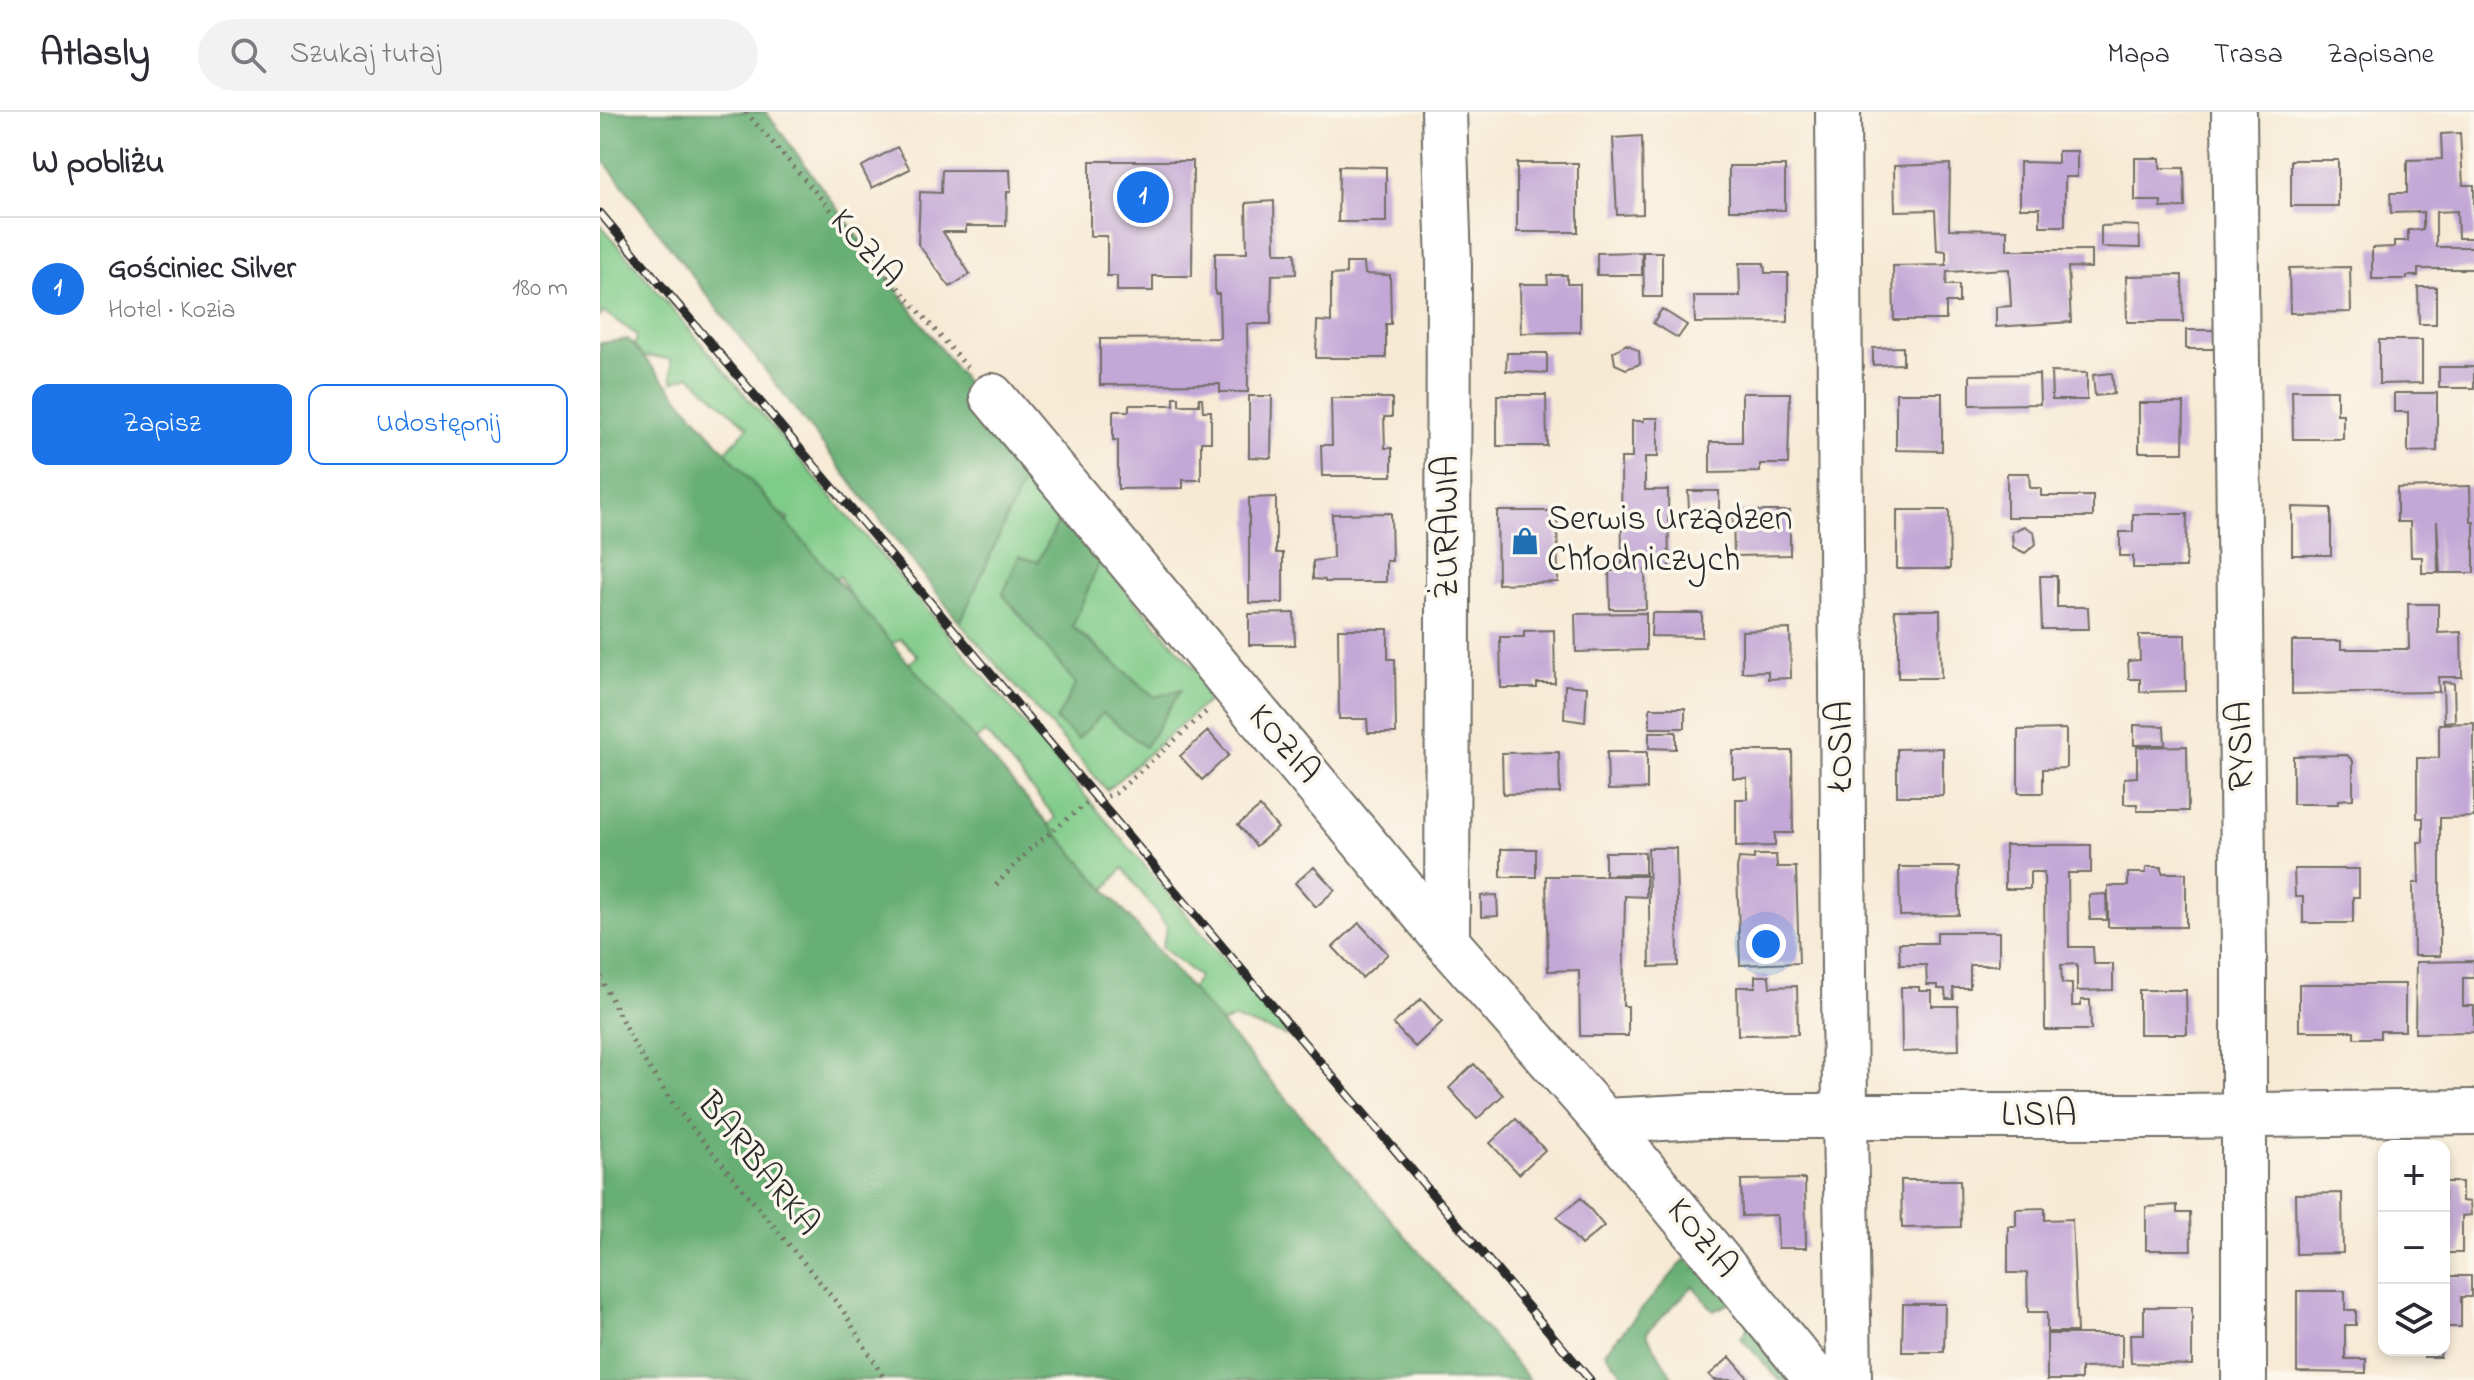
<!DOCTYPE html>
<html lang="pl">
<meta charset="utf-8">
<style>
:root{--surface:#fff;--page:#f2f2f3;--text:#2b2b33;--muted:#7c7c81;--line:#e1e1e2;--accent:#1a73e8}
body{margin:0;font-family:"Indie Flower",sans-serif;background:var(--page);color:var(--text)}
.controls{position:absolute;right:24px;bottom:24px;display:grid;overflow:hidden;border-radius:16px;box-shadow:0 4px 12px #0003}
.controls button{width:72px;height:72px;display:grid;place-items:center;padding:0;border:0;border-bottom:2px solid var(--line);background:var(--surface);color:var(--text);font:40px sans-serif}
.you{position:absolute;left:1166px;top:832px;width:28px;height:28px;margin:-20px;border:6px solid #fff;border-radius:50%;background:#1a73e8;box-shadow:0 0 0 12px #1a73e833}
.badge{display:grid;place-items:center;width:52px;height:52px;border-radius:50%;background:var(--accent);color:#fff;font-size:26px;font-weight:700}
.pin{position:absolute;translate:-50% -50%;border:4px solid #fff;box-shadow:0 2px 8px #0006}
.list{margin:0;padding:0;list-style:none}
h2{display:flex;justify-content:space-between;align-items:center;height:104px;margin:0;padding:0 32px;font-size:34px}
h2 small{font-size:26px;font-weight:400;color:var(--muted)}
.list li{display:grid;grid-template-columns:52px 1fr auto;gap:24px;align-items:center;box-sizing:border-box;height:144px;padding:0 32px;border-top:2px solid var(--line)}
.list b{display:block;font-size:30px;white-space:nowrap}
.list p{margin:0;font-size:26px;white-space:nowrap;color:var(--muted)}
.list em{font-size:26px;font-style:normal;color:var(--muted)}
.actions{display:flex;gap:16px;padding:24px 32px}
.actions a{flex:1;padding:18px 0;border:2px solid var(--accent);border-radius:16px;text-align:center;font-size:28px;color:var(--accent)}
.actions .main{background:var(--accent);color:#fff}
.icon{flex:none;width:44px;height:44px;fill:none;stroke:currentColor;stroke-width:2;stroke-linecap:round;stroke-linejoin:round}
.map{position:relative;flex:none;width:1874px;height:1268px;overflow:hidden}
header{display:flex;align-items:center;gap:48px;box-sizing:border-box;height:112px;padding:0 40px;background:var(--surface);border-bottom:2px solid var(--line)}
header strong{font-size:38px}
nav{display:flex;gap:44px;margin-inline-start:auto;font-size:28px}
.search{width:560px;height:72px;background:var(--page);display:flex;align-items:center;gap:20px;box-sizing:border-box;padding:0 28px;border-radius:44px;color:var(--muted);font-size:30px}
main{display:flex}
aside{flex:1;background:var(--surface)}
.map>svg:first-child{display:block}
</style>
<header>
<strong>Atlasly</strong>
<div class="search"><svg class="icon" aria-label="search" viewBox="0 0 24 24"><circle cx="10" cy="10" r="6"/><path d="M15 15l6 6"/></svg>Szukaj tutaj</div>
<nav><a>Mapa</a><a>Trasa</a><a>Zapisane</a></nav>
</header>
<main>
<aside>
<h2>W pobliżu<small></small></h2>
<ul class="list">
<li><span class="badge">1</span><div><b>Gościniec Silver</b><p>Hotel · Kozia</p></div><em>180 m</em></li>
</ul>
<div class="actions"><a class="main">Zapisz</a><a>Udostępnij</a></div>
</aside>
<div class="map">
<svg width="1874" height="1268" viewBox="0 0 1874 1268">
<rect width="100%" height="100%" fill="#fbf7ec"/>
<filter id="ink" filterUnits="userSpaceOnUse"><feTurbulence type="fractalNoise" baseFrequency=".0125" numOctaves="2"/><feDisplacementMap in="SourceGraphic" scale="16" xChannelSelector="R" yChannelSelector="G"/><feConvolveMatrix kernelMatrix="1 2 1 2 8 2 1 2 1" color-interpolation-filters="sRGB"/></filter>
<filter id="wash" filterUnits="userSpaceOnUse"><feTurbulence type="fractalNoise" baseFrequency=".006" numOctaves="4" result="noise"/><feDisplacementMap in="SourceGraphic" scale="32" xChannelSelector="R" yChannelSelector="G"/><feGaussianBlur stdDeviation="1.8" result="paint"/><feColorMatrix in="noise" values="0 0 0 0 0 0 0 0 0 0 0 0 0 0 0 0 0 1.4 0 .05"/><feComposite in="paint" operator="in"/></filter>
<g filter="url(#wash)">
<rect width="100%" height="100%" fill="#f7ead5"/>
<path fill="#7fcb89" stroke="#557b5a" stroke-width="2" d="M 0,112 L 690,925 L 632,906 L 538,957 L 599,865 L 562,835 L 567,815 L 523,756 L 497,787 L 429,732 L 456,706 L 385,620 L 348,653 L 300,559 L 318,544 L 301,527 L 279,538 L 269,514 L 239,464 L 224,477 L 182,435 L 188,406 L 156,389 L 121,344 L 148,315 L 90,264 L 72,270 L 71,247 L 33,243 L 37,223 L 4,200 L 0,204 Z
M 429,356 L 460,407 L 438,451 L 419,445 L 403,482 L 476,572 L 502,600 L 579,578 L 555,585 L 472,514 L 500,449 L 617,581 L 507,678 L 360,511 Z"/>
<path fill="#67af75" stroke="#496d50" stroke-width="2" d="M 0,0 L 166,0 L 429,356 L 360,511 L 0,44 Z
M 28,227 L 930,1268 L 0,1268 L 0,231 Z
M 460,407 L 500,449 L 472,515 L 554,585 L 581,578 L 545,635 L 503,601 L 478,627 L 456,608 L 476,572 L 403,482 L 419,444 L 438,450 Z
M 1085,1147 L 1138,1187 L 1114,1199 L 1093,1174 L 1046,1221 L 1074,1268 L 1027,1268 L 1005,1240 Z
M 1152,1207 L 1207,1268 L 1179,1268 L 1141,1226 Z"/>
<g id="blocks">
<path fill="#c3a7d6" d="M 1860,21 L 1863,73 L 1874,73 L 1874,126 L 1858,126 L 1857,99 L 1836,100 L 1836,135 L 1874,135 L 1874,157 L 1818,157 L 1818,164 L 1807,164 L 1807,167 L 1772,167 L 1772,136 L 1794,135 L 1794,129 L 1808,129 L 1808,118 L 1823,118 L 1823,100 L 1791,101 L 1790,81 L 1807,81 L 1807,48 L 1842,47 L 1841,22 Z
M 1042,24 L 1043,102 L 1017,103 L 1013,26 Z
M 297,35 L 310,57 L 272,76 L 261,55 Z
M 1458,39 L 1477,39 L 1477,65 L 1465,65 L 1465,114 L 1440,114 L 1440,96 L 1420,96 L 1420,50 L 1458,51 Z
M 1535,46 L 1560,46 L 1560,56 L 1584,56 L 1585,95 L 1561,96 L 1561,89 L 1535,89 Z
M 1691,48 L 1738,48 L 1738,94 L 1691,94 Z
M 490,49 L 593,49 L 592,164 L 553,164 L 553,179 L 517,179 L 517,164 L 507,164 L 507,124 L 490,124 Z
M 917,51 L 978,51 L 978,120 L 917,120 Z
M 1350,52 L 1349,117 L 1407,118 L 1407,138 L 1491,138 L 1491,156 L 1468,155 L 1471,210 L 1396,215 L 1396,195 L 1411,194 L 1409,157 L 1347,160 L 1346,173 L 1359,173 L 1359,191 L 1346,191 L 1346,208 L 1294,208 L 1293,154 L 1346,153 L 1346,139 L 1337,138 L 1335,98 L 1295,99 L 1294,54 Z
M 739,54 L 786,55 L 786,110 L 738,110 Z
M 1129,54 L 1185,54 L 1185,98 L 1129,98 Z
M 342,58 L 410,58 L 411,80 L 407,80 L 406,114 L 366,114 L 366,120 L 343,120 L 370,162 L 350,175 L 318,132 L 320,80 L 341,81 Z
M 674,89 L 675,141 L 695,141 L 696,162 L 672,163 L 671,212 L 647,212 L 648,280 L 620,280 L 620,272 L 500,273 L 500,227 L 620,226 L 619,182 L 615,182 L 615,141 L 647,141 L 646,91 Z
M 1522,113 L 1539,114 L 1540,136 L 1501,135 L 1501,114 Z
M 1042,140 L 1042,163 L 997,163 L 997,141 Z
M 1043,140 L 1062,140 L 1062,185 L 1044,185 Z
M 746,151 L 764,151 L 765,162 L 790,163 L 791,208 L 791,212 L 786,212 L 786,246 L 716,246 L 717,209 L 731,210 L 731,163 L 746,162 Z
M 1139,151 L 1164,151 L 1165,161 L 1188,161 L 1188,210 L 1095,211 L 1094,184 L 1140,184 Z
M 1750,155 L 1751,200 L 1690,201 L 1689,156 Z
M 947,163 L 967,163 L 967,172 L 980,172 L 980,220 L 921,221 L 920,172 L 948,172 Z
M 1582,163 L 1583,210 L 1527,210 L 1526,164 Z
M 1818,175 L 1836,175 L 1836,212 L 1819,212 Z
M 1062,197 L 1087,213 L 1078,226 L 1053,211 Z
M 1586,218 L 1614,218 L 1614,237 L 1586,237 Z
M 1779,228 L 1822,228 L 1822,271 L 1779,272 Z
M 1027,232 L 1039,239 L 1040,252 L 1026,257 L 1015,252 L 1013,240 Z
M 1303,235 L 1303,252 L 1273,253 L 1273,236 Z
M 907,241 L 947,241 L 947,261 L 906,259 Z
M 1839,255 L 1874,255 L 1874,276 L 1839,276 Z
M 1451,260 L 1487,261 L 1487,288 L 1452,288 Z
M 1512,261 L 1514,282 L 1495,284 L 1493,263 Z
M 1439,262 L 1440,292 L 1370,293 L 1370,263 Z
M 1692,278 L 1737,278 L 1737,302 L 1743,302 L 1743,327 L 1693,327 Z
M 1142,281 L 1190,281 L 1188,352 L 1160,352 L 1160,360 L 1110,361 L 1110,330 L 1142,330 Z
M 1296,281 L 1342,281 L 1342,339 L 1296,338 Z
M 1794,281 L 1837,281 L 1837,339 L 1808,340 L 1808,300 L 1794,300 Z
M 897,283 L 946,283 L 947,334 L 897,334 Z
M 649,284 L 672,284 L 671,346 L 649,345 Z
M 574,285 L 579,285 L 579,293 L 599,293 L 599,286 L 602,286 L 603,299 L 611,299 L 611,330 L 601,330 L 601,368 L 583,368 L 583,376 L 518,377 L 518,328 L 513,328 L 513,299 L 529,299 L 529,293 L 574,293 Z
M 731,286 L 792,286 L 792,305 L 784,305 L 785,336 L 792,336 L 792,364 L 722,364 L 721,333 L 732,333 Z
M 1539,291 L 1584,291 L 1583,340 L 1539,340 Z
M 1044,306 L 1058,306 L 1058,345 L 1045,345 L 1045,378 L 1068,378 L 1069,457 L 1045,458 L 1046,497 L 1010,497 L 1009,459 L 1022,459 L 1021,346 L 1032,346 L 1032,309 L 1044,309 Z
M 1407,361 L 1429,361 L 1430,376 L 1441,376 L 1441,384 L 1493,384 L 1493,405 L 1407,405 Z
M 1870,374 L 1871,410 L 1874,410 L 1874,461 L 1840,461 L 1837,409 L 1838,461 L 1822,461 L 1822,445 L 1811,445 L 1810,410 L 1797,410 L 1797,376 Z
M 1088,379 L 1119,379 L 1119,397 L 1089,397 Z
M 676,385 L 676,441 L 683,441 L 683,491 L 649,491 L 649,386 Z
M 1692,395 L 1731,396 L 1731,443 L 1692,443 Z
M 1297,398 L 1349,398 L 1350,457 L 1297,457 Z
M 897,399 L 957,399 L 958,470 L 898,472 Z
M 1133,399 L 1190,399 L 1190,443 L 1134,444 Z
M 791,401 L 792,449 L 786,449 L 786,470 L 725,470 L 725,468 L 713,467 L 713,449 L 733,446 L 732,402 Z
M 1533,402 L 1587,402 L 1586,456 L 1533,456 L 1533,444 L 1520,444 L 1520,420 L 1533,420 Z
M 1424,414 L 1434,420 L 1436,432 L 1425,441 L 1413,435 L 1412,420 Z
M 1440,464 L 1457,464 L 1457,495 L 1488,495 L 1489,517 L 1442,517 Z
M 1808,492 L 1838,492 L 1838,521 L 1861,520 L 1862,565 L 1838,565 L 1839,580 L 1692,582 L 1692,529 L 1741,529 L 1741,537 L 1809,537 Z
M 1294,498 L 1340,498 L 1341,566 L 1298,566 L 1298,519 Z
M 694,501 L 695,533 L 649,533 L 649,502 Z
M 1046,501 L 1046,538 L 976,540 L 975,502 Z
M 1052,501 L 1102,501 L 1102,525 L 1051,524 Z
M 738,517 L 788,517 L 788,547 L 795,547 L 796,621 L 768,621 L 767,607 L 739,607 Z
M 1190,517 L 1191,566 L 1168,567 L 1168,559 L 1142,560 L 1142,519 Z
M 954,518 L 955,571 L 937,571 L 937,576 L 901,576 L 900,525 L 924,525 L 924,519 Z
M 1539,523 L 1585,523 L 1586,579 L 1540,580 L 1540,567 L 1529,567 L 1528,549 L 1540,548 Z
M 1843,570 L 1854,571 L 1855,609 L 1844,610 Z
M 965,573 L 987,575 L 985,610 L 964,607 Z
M 1050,596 L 1085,596 L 1085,616 L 1050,616 Z
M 1874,611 L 1874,705 L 1840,706 L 1840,844 L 1814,844 L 1813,771 L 1819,771 L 1818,730 L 1823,730 L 1823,706 L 1817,706 L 1817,646 L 1839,646 L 1839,612 Z
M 1534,613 L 1564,614 L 1565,633 L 1534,633 Z
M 1466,617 L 1466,656 L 1443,657 L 1443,681 L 1418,681 L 1418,618 Z
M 608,619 L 629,643 L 602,668 L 580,644 Z
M 1049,620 L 1076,620 L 1076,637 L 1049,636 Z
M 1587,634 L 1588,699 L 1537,699 L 1537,692 L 1524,692 L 1524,666 L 1537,665 L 1537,635 Z
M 1343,636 L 1343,684 L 1297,684 L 1297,637 Z
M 1133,639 L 1192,639 L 1193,721 L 1175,721 L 1175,734 L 1136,735 L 1136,687 L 1147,687 L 1147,666 L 1133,666 Z
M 959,640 L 960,681 L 903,682 L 902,641 Z
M 1007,640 L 1047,640 L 1047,677 L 1008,678 Z
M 1747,643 L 1753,649 L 1753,687 L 1738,688 L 1738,692 L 1693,692 L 1693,644 Z
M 660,695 L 678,716 L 656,734 L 638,713 Z
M 1405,733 L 1491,733 L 1491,761 L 1468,761 L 1469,835 L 1493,835 L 1494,852 L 1513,852 L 1513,878 L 1477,879 L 1477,852 L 1461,853 L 1462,871 L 1472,872 L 1472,894 L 1481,894 L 1481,888 L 1490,888 L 1491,918 L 1445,918 L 1444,760 L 1430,760 L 1430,777 L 1405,777 Z
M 1048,736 L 1076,736 L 1078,854 L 1050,855 Z
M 901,737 L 936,737 L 936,765 L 901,765 Z
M 1005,740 L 1045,740 L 1045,762 L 1005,763 Z
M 1154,743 L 1176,743 L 1177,755 L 1196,755 L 1199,851 L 1140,853 L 1137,757 L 1139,746 L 1154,747 Z
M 714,755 L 735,778 L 716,795 L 695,771 Z
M 1299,755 L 1359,755 L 1359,803 L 1300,804 Z
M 1546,755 L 1562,755 L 1562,761 L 1586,761 L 1586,815 L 1508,815 L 1508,774 L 1528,774 L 1528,761 L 1546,761 Z
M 1694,757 L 1759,757 L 1759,785 L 1753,785 L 1753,811 L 1703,811 L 1703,785 L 1695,785 Z
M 946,764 L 1046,764 L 1046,785 L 1025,784 L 1023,894 L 1028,894 L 1028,924 L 980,924 L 979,858 L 948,859 Z
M 1506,782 L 1507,808 L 1490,808 L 1489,783 Z
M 897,783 L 898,804 L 881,805 L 881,784 Z
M 759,811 L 788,842 L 762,866 L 733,835 Z
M 1337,820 L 1399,820 L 1399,853 L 1370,853 L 1370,876 L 1353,876 L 1354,887 L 1346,887 L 1345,877 L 1338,877 L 1338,873 L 1327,873 L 1326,853 L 1300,853 L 1299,831 L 1337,831 Z
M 1874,849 L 1874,866 L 1863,866 L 1863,894 L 1874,894 L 1874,920 L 1815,921 L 1816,850 Z
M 1155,864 L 1169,864 L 1170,875 L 1197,874 L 1198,922 L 1138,923 L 1137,875 L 1155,875 Z
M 1699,872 L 1805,872 L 1805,919 L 1780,919 L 1780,926 L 1754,926 L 1754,919 L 1699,919 Z
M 1301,875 L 1319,875 L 1319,879 L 1332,879 L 1332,894 L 1358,894 L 1359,938 L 1302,940 Z
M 1539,878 L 1586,878 L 1587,922 L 1539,922 Z
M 821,887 L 842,910 L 815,935 L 793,912 Z
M 874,952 L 903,983 L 877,1007 L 849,976 Z
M 916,1007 L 945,1038 L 919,1062 L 890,1031 Z
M 1205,1067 L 1206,1136 L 1178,1136 L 1177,1103 L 1142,1104 L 1141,1068 Z
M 1301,1068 L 1360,1068 L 1361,1115 L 1302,1116 Z
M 1844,1070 L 1862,1070 L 1862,1089 L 1870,1090 L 1871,1103 L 1862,1104 L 1862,1141 L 1844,1141 Z
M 1742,1081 L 1743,1141 L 1696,1142 L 1695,1082 Z
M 981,1086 L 1004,1114 L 981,1133 L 957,1105 Z
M 1577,1093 L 1577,1101 L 1590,1101 L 1591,1138 L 1546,1138 L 1546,1095 Z
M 1445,1096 L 1445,1108 L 1472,1107 L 1477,1220 L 1447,1220 L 1447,1200 L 1428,1200 L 1427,1161 L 1408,1161 L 1408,1114 L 1416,1114 L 1416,1097 Z
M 1844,1164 L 1871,1164 L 1871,1185 L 1861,1185 L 1861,1215 L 1844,1215 Z
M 1697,1179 L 1745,1179 L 1745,1198 L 1756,1198 L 1756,1213 L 1745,1213 L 1745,1247 L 1766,1247 L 1766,1261 L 1697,1260 Z
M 1303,1192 L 1345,1192 L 1344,1240 L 1302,1240 Z
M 1544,1195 L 1592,1195 L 1592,1253 L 1531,1251 L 1530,1222 L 1544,1222 Z
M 1447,1222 L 1522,1222 L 1522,1255 L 1481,1256 L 1481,1268 L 1447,1268 Z
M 1824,1238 L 1841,1238 L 1840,1245 L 1824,1245 Z
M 1130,1245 L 1150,1268 L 1114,1268 L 1109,1263 Z"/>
</g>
</g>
<g filter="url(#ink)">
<use href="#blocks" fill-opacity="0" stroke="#726e66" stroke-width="2"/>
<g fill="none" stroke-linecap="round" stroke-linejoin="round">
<defs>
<path id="minor" d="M 844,0 L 849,153 L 847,830
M 1238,0 L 1245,1005 L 1249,1268
M 1634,0 L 1644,839 L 1644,1268
M 392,284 L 847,830 L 1004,1009 L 1217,1268
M 1004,1009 L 1103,1004 L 1580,1004 L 1874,1000"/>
</defs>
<use href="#minor" stroke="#726e66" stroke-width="48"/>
<path stroke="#726e66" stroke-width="5" stroke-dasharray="2 6" stroke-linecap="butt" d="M 146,0 L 368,256
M 396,773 L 430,737 L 486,692 L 516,681 L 607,599
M 0,865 L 36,936 L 76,996 L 242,1197 L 285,1268"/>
<use href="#minor" stroke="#fff" stroke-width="44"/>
<defs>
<path id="rail" d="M 0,101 L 990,1268"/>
</defs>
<use href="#rail" stroke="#2b2b2b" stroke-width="9"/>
<use href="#rail" stroke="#fbf7ec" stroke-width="6" stroke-dasharray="18" stroke-linecap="butt"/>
</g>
</g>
<defs>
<symbol id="shop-bare" viewBox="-9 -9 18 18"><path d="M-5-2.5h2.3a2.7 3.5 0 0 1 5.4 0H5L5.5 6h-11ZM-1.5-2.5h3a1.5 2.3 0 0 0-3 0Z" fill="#1f6fb2" stroke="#fbf7ec" stroke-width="2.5" paint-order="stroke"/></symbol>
</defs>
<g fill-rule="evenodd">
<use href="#shop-bare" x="905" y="409" width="40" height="40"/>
</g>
<g text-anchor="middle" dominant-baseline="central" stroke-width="7" stroke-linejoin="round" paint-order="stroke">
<g font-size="36" fill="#2b2b2b" stroke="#fbf7ec">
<text transform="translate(265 137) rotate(49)">KOZIA</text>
<text transform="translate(848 415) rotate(-90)">ŻURAWIA</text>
<text transform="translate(683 633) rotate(50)">KOZIA</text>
<text transform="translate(1242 634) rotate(-90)">ŁOSIA</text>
<text transform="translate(1642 634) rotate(-91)">RYSIA</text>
<text x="1439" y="1004">LISIA</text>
<text transform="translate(157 1053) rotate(51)">BARBARKA</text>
<text transform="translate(1101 1127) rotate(51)">KOZIA</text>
</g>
<g font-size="36" fill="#2b2b2b" stroke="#fbf7ec" text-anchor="start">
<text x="947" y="408">Serwis Urządzen<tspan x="947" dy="41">Chłodniczych</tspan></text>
</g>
</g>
</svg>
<div class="controls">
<button>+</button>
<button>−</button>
<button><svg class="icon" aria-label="layers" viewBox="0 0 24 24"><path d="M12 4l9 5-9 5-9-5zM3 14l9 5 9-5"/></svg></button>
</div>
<div class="you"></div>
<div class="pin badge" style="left:543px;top:85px">1</div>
</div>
</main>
